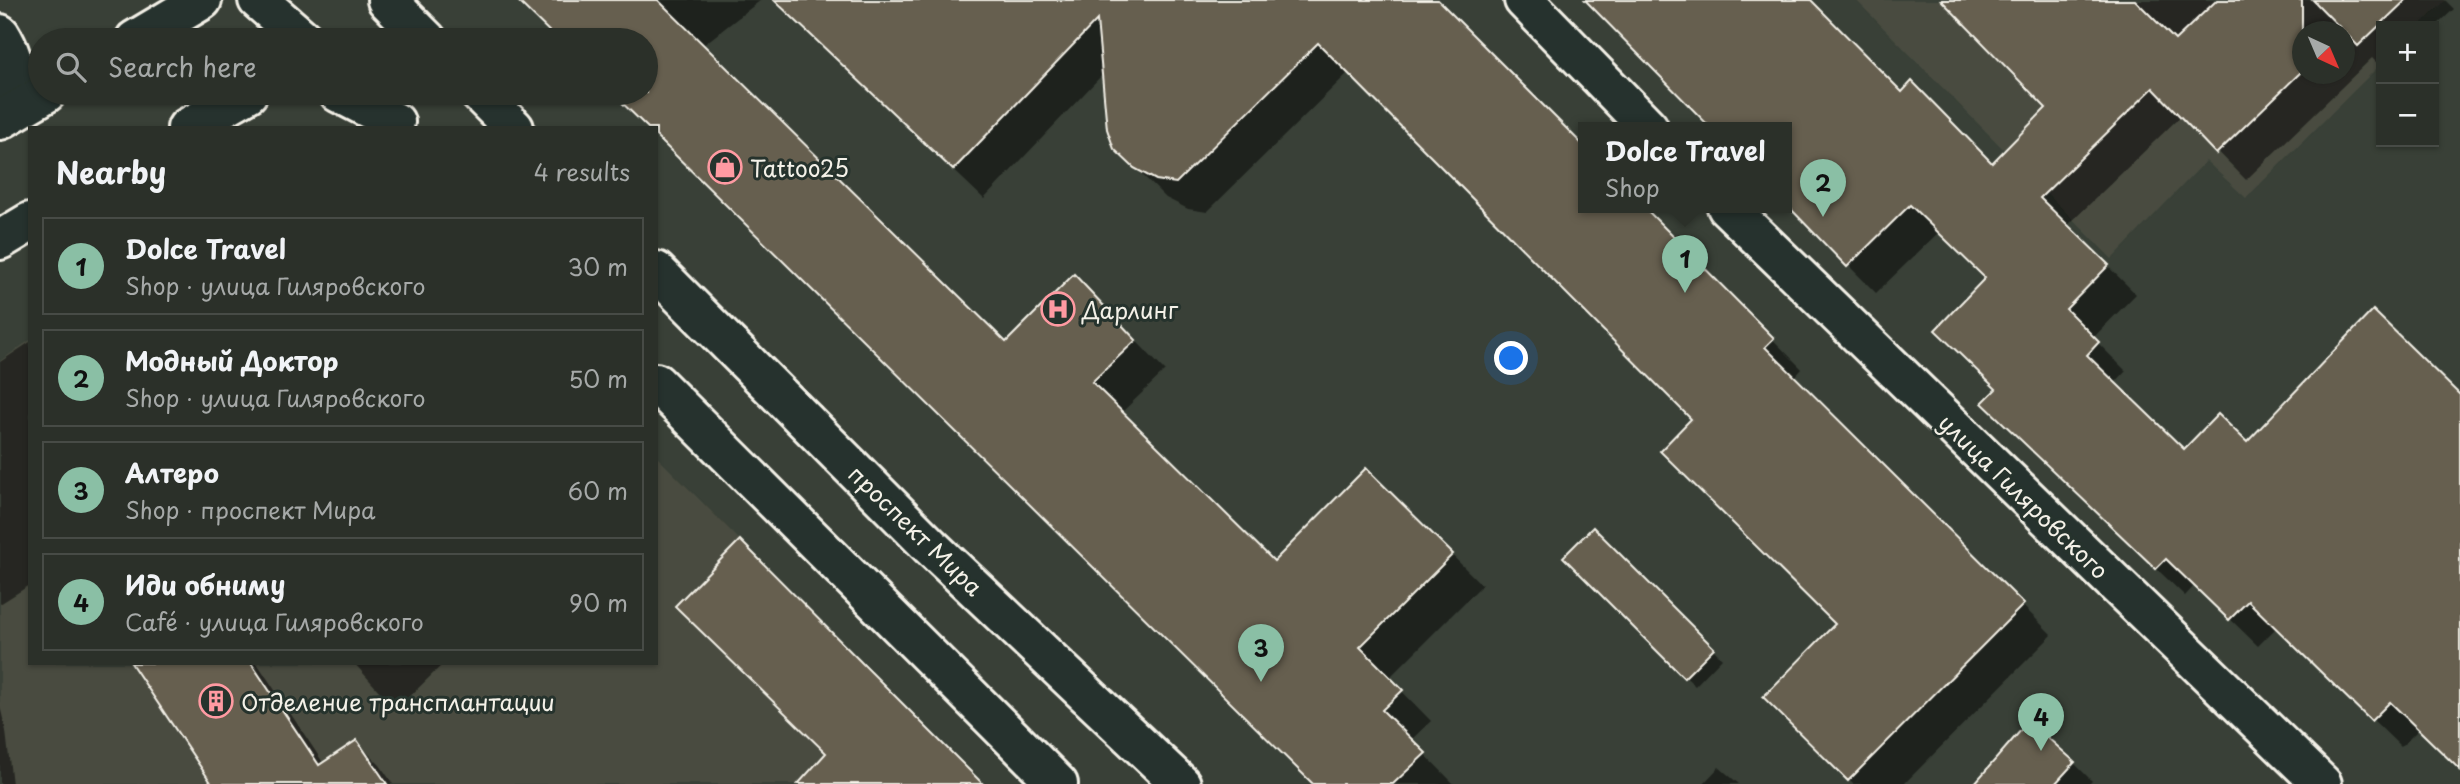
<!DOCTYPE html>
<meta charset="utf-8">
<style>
:root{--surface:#2b3029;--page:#373c35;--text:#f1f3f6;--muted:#a6a9a8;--line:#474b46;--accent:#8abfa5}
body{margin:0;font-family:"Playpen Sans",sans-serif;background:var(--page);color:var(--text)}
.controls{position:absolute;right:21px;top:21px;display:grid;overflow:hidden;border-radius:0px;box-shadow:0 2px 5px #0004}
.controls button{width:63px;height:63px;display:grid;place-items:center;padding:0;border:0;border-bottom:2px solid var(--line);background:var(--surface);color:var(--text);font:35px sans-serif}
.compass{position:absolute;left:2292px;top:21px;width:63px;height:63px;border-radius:50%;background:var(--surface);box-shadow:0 2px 5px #0004;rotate:136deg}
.you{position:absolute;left:1512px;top:359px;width:24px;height:24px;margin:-18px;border:5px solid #fff;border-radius:50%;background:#1a73e8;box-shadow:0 0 0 10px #1a73e833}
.badge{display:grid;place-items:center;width:46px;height:46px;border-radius:50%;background:var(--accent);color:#111;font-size:23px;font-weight:700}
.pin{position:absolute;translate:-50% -58px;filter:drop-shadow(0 2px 4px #0008)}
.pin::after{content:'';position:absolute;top:37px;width:24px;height:21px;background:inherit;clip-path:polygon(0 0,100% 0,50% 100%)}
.popup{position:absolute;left:1578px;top:122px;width:214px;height:91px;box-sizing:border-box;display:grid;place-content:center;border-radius:0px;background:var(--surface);filter:drop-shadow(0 2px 5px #0005);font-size:23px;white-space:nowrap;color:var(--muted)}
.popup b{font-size:26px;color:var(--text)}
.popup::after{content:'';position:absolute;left:50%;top:100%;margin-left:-14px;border:14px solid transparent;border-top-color:var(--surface)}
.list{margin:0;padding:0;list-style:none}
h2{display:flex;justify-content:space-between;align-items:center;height:91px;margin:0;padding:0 28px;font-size:30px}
h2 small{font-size:23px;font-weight:400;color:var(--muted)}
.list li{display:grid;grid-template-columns:46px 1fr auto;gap:21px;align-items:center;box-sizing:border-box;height:98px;margin:0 14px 14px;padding:0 14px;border:2px solid var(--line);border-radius:0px}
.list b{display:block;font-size:26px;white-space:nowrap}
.list p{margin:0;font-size:23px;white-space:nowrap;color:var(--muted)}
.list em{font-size:23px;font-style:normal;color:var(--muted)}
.icon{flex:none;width:38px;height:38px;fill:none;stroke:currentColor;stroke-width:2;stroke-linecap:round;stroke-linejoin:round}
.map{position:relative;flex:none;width:2460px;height:784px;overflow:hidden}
.search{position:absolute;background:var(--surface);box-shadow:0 2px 5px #0004;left:28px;top:28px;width:630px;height:77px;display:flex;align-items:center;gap:18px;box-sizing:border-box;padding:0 24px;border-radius:38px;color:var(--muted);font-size:26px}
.panel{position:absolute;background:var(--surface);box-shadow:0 2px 5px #0004;left:28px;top:126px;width:630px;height:539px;border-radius:0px}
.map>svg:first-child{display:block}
</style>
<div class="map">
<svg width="2460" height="784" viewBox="0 0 2460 784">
<rect width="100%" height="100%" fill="#394037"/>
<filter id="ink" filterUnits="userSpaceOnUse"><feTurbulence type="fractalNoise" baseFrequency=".0143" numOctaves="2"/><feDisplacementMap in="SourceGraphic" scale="14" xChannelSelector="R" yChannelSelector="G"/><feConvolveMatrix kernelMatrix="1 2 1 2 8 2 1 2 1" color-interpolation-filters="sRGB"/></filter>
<g filter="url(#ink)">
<path fill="#494c41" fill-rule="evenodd" d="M 1856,0 L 2446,0 L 2419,26 L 2381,26 L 2381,64 L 2246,198 L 2206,161 L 2112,259 ZM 2302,32 L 2344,32 L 2344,74 L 2302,74 Z
M 30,340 L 30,663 L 656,663 L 656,456 L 983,784 L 0,784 L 0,361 Z"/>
<path fill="#0007" fill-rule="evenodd" d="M 520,0 L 761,0 L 702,46 L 1006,344 L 1103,306 L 1165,371 L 1121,413 L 1274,563 L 1366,470 L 1482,585 L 1389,678 L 1431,721 L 1411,740 L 1454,784 L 1317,784 L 656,128 L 649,128 L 614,93 L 646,93 L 646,40 L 560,40 Z
M 775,0 L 1436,0 L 1584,207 L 1642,207 L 1802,369 L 1794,378 L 2052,635 L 1904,784 L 1853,784 L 1766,697 L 1837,625 L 1694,419 L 1349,72 L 1207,212 L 1188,209 L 1166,198 L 1115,148 L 1103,74 L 984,199 Z
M 1589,0 L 1809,0 L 1902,94 L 1992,165 L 2048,108 L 1943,0 L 2445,0 L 2454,9 L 2434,28 L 2381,26 L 2381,67 L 2372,58 L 2246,180 L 2182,115 L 2067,226 L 2136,294 L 2093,338 L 2126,371 L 2114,384 L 2184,452 L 2247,444 L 2460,397 L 2460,768 L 2419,729 L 2401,747 L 2277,627 L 2258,646 L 2195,585 L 2185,596 L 2012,430 L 1998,389 L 1988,278 L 1940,231 L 1876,293 L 1786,203 L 1786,127 ZM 2302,32 L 2344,32 L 2344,74 L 2302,74 Z
M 30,342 L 30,585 L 0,604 L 0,362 Z
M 1593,530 L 1722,658 L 1695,686 L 1565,557 Z
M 133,663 L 257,663 L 324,764 L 357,742 L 380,765 L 393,784 L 214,784 Z
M 354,663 L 444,663 L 396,710 Z
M 0,706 L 6,731 L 12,784 L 0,784 Z
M 2074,763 L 2092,781 L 2089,784 L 1976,784 Z
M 1719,767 L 1739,784 L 1703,784 Z"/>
<path fill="#665e4f" stroke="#f4f1e8" stroke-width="2" d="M 517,0 L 658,0 L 1006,342 L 1074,274 L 1136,340 L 1092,382 L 1274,561 L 1366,468 L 1453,554 L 1360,647 L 1403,690 L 1382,710 L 1426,753 L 1393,784 L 1313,784 L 656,136 L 656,128 L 648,128 L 612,93 L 646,93 L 646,40 L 558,40 Z
M 774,0 L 1438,0 L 1584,146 L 1584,207 L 1644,207 L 1774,338 L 1765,347 L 2024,604 L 1848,781 L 1763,697 L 1835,624 L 1660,451 L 1691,419 L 1318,43 L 1176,183 L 1156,180 L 1134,168 L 1114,149 L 1107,129 L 1097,20 L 953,170 Z
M 1585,0 L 1811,0 L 1902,92 L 1912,81 L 1992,163 L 2046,108 L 1941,0 L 2135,0 L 2175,40 L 2217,0 L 2302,0 L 2302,71 L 2216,154 L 2153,88 L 2040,198 L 2109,265 L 2066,309 L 2099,342 L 2087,355 L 2184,449 L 2218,414 L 2247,442 L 2373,310 L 2460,395 L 2460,770 L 2390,702 L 2371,721 L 2248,601 L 2229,620 L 2166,559 L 2156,569 L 1982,403 L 1996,389 L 1935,330 L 1985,278 L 1910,205 L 1847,267 L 1787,205 L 1787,127 L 1710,127 Z
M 2313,0 L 2406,0 L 2358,46 Z
M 1593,527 L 1714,648 L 1684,678 L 1563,557 Z
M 740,540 L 872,673 L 983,784 L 798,784 L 826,753 L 675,606 Z
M 131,663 L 251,663 L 319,765 L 357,740 L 387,784 L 212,784 Z
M 2029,721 L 2075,762 L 2055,784 L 1974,784 Z"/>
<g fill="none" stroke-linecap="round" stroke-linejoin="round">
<defs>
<path id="tertiary" d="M 0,34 C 19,65 18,84 0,115"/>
<path id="secondary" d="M 1524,0 L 1648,127
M 1727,207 L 2322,784"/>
<path id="primary" d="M 258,0 L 304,40
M 387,0 L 427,40
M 135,40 L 202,0
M 339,93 L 395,122
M 479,93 L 514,128
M 0,120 L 46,93
M 187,128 L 248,93
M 0,240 L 30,222
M 656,271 L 930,546 L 1181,784
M 656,383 L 1058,784"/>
</defs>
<use href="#tertiary" stroke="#f4f1e8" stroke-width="44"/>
<use href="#secondary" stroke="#f4f1e8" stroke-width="44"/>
<use href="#primary" stroke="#f4f1e8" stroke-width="44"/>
<use href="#tertiary" stroke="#26332d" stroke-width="38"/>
<use href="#secondary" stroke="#26332d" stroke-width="38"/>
<use href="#primary" stroke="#26332d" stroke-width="38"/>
</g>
</g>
<defs>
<symbol id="shop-ring" viewBox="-11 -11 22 22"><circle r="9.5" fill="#26332d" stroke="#ff9aa2" stroke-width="1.5"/><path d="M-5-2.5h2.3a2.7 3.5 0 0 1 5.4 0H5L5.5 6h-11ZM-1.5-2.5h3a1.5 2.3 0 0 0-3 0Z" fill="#ff9aa2"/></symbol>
<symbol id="hospital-ring" viewBox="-11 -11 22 22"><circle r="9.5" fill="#26332d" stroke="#ff9aa2" stroke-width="1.5"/><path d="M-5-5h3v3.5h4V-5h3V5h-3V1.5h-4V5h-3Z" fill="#ff9aa2"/></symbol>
<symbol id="building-ring" viewBox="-11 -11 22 22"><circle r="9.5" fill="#26332d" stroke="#ff9aa2" stroke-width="1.5"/><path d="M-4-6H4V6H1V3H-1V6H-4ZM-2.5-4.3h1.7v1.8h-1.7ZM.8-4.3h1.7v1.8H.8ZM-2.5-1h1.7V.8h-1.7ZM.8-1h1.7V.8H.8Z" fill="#ff9aa2"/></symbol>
</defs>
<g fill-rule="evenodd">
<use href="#shop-ring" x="706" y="148" width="38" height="38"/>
<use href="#hospital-ring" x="1039" y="290" width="38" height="38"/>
<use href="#building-ring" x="197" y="682" width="38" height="38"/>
</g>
<g text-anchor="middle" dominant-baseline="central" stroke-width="6" stroke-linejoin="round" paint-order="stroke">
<g font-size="23" fill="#f4f1e8" stroke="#26332d" text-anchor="start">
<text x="750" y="167">Tattoo25</text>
<text x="1082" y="309">Дарлинг</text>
<text x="241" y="701">Отделение трансплантации</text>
</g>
<g font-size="23" fill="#f4f1e8" stroke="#26332d">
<text transform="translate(2024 496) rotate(44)">улица Гиляровского</text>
<text transform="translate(916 530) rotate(44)">проспект Мира</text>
</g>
</g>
</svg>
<div class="controls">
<button>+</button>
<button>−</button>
</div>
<svg class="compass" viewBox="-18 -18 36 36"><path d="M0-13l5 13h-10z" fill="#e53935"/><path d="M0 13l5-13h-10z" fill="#a6a9a8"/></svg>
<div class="you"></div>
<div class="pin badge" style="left:1685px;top:293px">1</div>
<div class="popup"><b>Dolce Travel</b>Shop</div>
<div class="pin badge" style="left:1823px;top:217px">2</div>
<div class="pin badge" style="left:1261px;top:682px">3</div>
<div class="pin badge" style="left:2041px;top:751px">4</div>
<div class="search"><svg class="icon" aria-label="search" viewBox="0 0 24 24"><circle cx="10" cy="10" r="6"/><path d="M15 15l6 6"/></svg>Search here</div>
<section class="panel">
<h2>Nearby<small>4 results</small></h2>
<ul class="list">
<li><span class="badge">1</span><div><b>Dolce Travel</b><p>Shop · улица Гиляровского</p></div><em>30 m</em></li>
<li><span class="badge">2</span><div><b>Модный Доктор</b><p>Shop · улица Гиляровского</p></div><em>50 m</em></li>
<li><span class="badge">3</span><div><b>Алтеро</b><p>Shop · проспект Мира</p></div><em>60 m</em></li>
<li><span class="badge">4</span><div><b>Иди обниму</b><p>Café · улица Гиляровского</p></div><em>90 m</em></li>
</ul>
</section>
</div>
